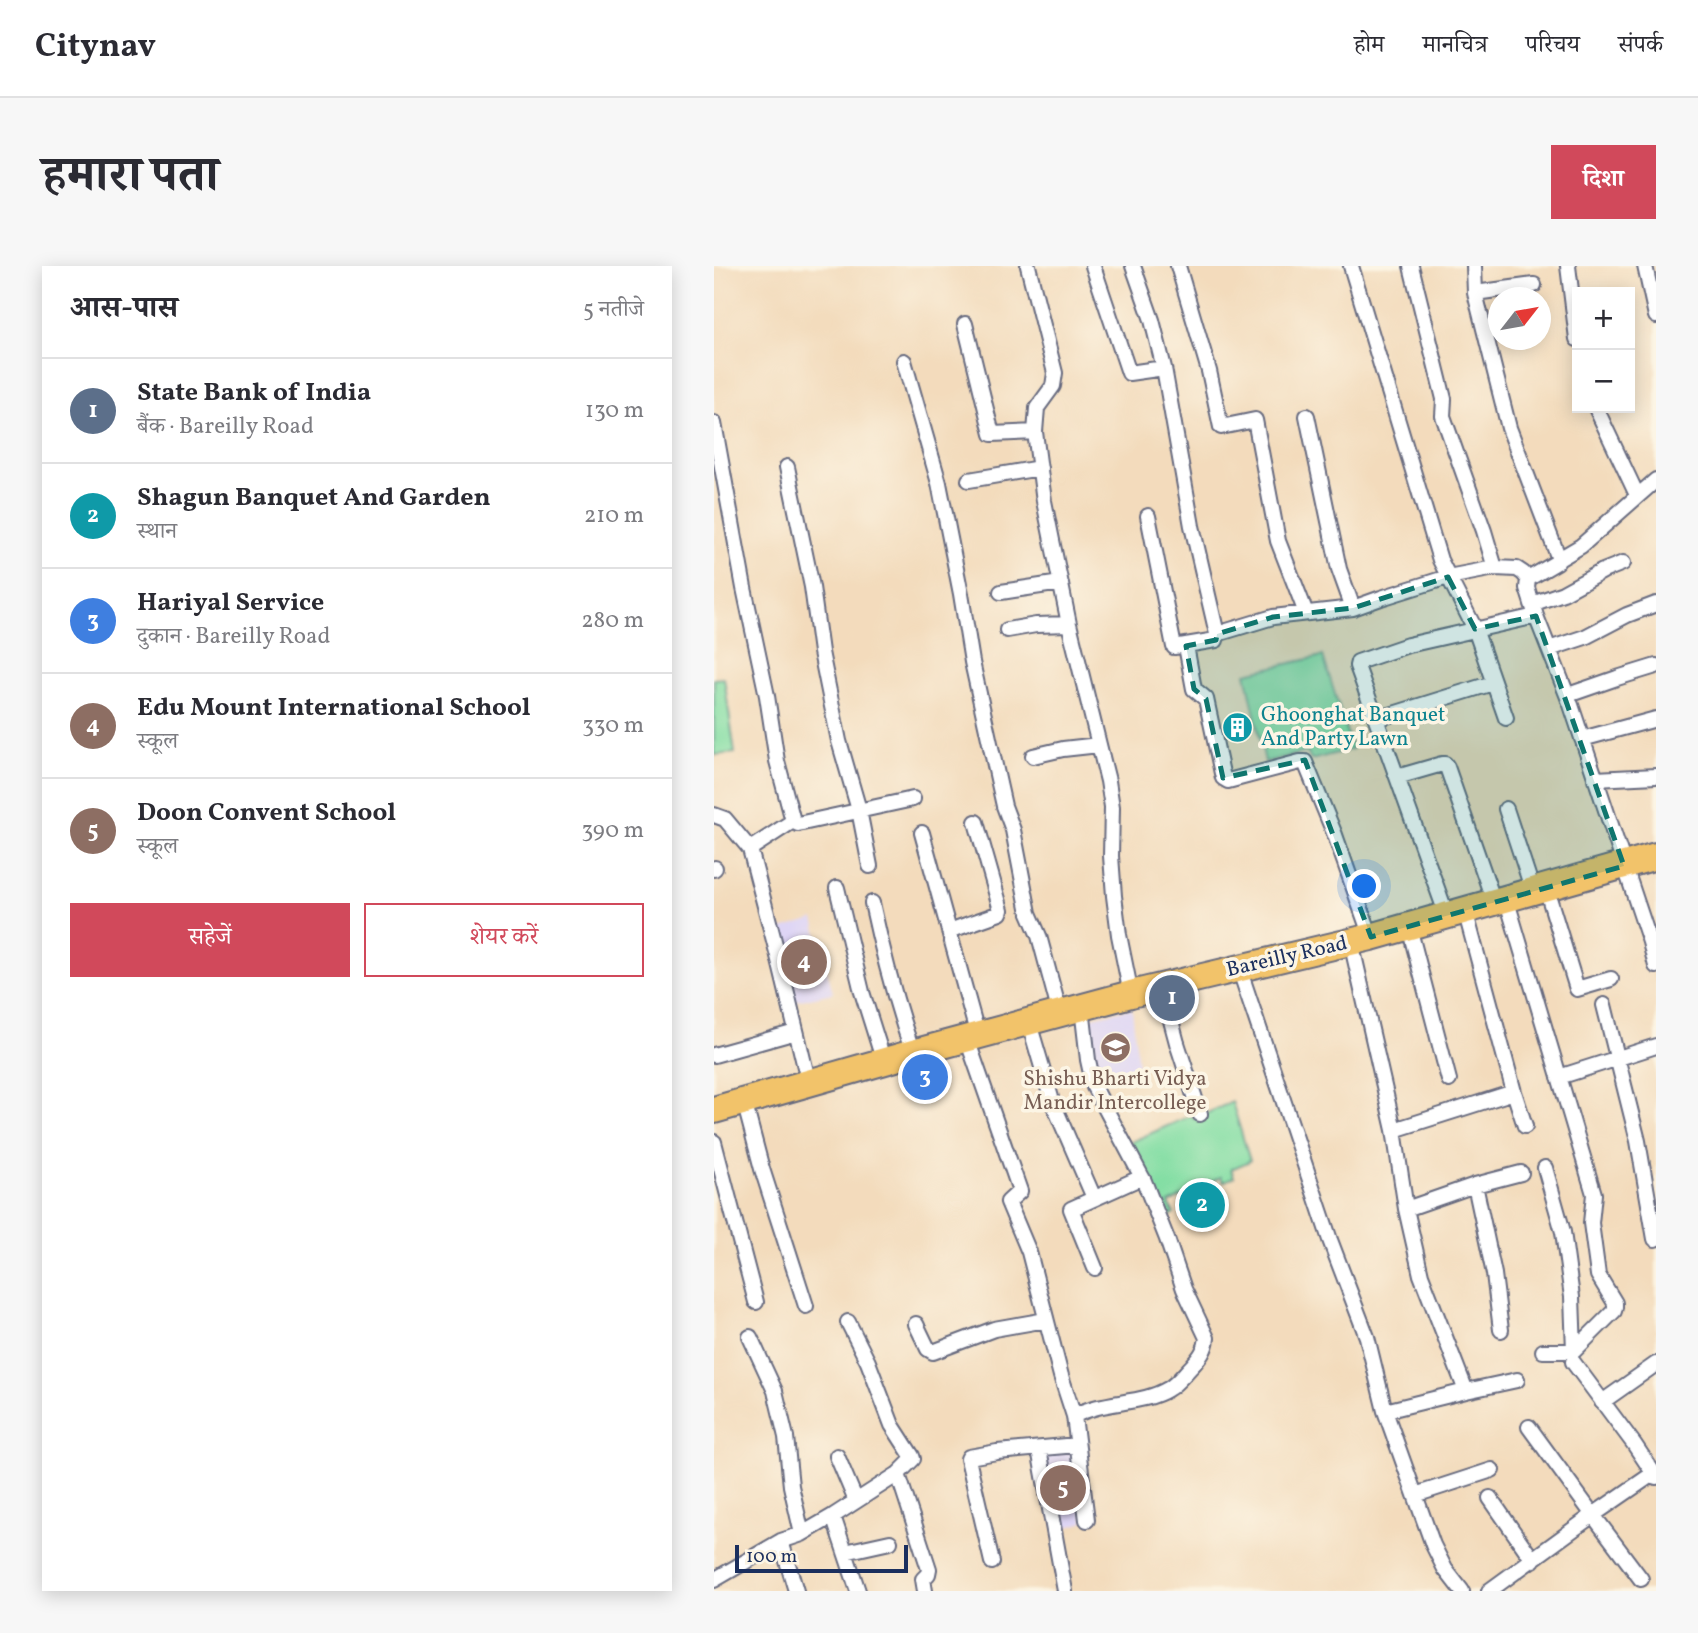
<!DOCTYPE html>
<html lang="hi">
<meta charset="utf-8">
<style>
:root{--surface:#fff;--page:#f7f7f7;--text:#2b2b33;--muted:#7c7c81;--line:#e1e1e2;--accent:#d1495b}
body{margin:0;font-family:Vollkorn,"Noto Serif Devanagari",serif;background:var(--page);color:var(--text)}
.controls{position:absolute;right:21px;top:21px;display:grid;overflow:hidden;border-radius:0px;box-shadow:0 4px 18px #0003}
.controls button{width:63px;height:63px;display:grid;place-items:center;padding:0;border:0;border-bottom:2px solid var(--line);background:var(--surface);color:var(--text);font:35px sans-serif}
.compass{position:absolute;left:774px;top:21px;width:63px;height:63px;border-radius:50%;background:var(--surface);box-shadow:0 4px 18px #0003;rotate:59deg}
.scale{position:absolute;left:21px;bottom:18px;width:173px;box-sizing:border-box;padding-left:7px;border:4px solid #1b2f5e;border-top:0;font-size:19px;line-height:24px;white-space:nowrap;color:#1b2f5e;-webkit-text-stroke:5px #fcf5e5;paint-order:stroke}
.you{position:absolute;left:651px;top:621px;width:24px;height:24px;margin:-18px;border:5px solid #fff;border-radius:50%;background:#1a73e8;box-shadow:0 0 0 10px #1a73e833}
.badge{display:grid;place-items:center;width:46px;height:46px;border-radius:50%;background:var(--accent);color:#fff;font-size:23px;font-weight:700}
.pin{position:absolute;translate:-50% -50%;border:4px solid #fff;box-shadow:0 2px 7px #0006}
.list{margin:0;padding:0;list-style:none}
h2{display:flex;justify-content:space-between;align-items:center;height:91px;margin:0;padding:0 28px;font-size:30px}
h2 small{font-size:23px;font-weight:400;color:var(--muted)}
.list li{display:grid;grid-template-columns:46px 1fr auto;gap:21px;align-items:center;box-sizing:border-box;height:105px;padding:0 28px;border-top:2px solid var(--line)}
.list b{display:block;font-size:26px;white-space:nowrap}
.list p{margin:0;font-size:23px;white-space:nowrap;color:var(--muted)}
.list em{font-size:23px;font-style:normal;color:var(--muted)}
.actions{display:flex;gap:14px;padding:21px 28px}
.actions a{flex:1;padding:16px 0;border:2px solid var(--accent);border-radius:0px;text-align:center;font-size:24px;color:var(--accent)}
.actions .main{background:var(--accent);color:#fff}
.map{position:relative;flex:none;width:942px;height:1325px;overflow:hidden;border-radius:0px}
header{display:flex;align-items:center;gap:42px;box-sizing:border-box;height:98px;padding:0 35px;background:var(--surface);border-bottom:2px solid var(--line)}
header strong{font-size:33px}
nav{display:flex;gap:38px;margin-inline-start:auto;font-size:24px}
.intro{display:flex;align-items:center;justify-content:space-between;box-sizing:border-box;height:168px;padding:0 42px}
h1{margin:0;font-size:49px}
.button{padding:18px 32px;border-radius:0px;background:var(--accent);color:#fff;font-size:24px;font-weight:700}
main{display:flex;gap:42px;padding:0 42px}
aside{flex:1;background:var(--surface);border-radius:0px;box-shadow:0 4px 18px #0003}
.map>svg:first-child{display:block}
</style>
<header>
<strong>Citynav</strong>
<nav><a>होम</a><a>मानचित्र</a><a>परिचय</a><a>संपर्क</a></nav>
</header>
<div class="intro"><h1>हमारा पता</h1><a class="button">दिशा</a></div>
<main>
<aside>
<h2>आस-पास<small>5 नतीजे</small></h2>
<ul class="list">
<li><span class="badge" style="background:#5c6f8a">1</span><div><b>State Bank of India</b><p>बैंक · Bareilly Road</p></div><em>130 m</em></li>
<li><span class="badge" style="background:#0f9aa8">2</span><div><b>Shagun Banquet And Garden</b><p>स्थान</p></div><em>210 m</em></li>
<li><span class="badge" style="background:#3f7fe0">3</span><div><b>Hariyal Service</b><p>दुकान · Bareilly Road</p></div><em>280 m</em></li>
<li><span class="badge" style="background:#8d6e63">4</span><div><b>Edu Mount International School</b><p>स्कूल</p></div><em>330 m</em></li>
<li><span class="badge" style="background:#8d6e63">5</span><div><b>Doon Convent School</b><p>स्कूल</p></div><em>390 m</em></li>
</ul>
<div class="actions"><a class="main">सहेजें</a><a>शेयर करें</a></div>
</aside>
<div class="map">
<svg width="942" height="1325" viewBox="0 0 942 1325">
<rect width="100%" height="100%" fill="#fcf5e5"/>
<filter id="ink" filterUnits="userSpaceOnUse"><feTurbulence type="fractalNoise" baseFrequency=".0143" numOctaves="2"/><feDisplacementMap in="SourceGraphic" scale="14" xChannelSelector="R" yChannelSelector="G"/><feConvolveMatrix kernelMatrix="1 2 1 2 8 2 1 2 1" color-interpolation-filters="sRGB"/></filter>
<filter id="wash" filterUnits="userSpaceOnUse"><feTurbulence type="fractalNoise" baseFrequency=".00686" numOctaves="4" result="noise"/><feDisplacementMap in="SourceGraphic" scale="28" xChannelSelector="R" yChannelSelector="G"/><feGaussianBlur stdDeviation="1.57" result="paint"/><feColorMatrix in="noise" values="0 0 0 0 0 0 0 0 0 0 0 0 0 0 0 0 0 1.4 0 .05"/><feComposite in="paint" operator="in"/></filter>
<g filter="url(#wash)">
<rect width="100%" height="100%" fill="#f3dbbc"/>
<path fill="#ded5f5" d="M 100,653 L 119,727 L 78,736 L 61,665 Z
M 418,742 L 425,810 L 384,817 L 375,752 Z
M 360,1186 L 370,1256 L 342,1265 L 325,1188 Z"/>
<path fill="#84dea4" stroke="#508681" stroke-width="2" d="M 609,390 L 638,483 L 597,494 L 593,486 L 551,496 L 532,407 Z
M 10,412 L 21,487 L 0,489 L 0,413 Z
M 518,836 L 536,895 L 517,903 L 520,911 L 509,916 L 507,911 L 455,937 L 460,948 L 450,952 L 417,876 L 478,849 L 480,853 Z"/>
</g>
<g filter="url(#ink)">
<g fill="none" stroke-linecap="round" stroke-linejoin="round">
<defs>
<path id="street" d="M 314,0 L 341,107 L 339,120 L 323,142 L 321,166 L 330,235 L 355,358 L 394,515 L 398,541 L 397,590 L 400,630 L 405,669 L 417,728
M 379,0 L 415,107 L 450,102
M 419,0 L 438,54 L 450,102 L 478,260 L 503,368 L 559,351 L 639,342 L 667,332 L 734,311 L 781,302 L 803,303 L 809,307 L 814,313
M 464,0 L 495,105 L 507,161 L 541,154 L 564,275 L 592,347
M 637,0 L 726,294 L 761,363 L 792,452
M 697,0 L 730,133 L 729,150 L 770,265 L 781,302
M 760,0 L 761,27 L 795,162 L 845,293 L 843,296 L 814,313 L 813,322 L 822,350 L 857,439 L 936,676 L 942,700
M 854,0 L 863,73
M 931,0 L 942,50
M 761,27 L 820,19
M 251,58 L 278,168 L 321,166
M 190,95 L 225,217 L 247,328 L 258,396 L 290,540 L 299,564 L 315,647 L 325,670 L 346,748
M 882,142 L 923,229
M 593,150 L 625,303 L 639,342
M 0,157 L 30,322 L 53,430 L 63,495 L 79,555 L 84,558 L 199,533
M 73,201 L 98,321 L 107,386 L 125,475 L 145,544 L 156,600
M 255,214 L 326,202
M 434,250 L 460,381 L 502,374 L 503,368
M 845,293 L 867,280 L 942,214
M 287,326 L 347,317
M 818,338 L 849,327 L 889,305 L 909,297
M 293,364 L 322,359 L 355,358
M 472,380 L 480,423 L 492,433 L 509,512 L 514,515 L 586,496 L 591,496 L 621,569 L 657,671
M 835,383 L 871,371 L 913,349 L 942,338
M 854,429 L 903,412 L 942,400
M 663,453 L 779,417
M 868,473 L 942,453
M 319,490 L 349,483 L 385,479
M 683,511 L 728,498 L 731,498 L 733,501 L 780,636
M 881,513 L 942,510
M 792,543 L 819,625
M 0,549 L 11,553 L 36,583 L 64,690 L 95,818
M 208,567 L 264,770
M 36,583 L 79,555
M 0,603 L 1,602
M 123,622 L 148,726 L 170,796
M 832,622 L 863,723 L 897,713
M 792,632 L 880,928 L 877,957 L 884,1009 L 901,1037 L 901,1041 L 900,1045 L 860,1085 L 829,1085
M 158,637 C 169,688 182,738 199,787
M 751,644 L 800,826 L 811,860
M 733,650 L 643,400 L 644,396 L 694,379 L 822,350
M 695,661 L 735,814
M 235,665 L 286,647 L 287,644 L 262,556
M 637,676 L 680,864 L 692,943 L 707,1009 L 752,1125 L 803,1114
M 525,702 L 616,974 L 653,1071 L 671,1145 L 719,1279 L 731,1303 L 748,1325
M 448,721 L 463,777 L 486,848
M 890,739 L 924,875 L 941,973
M 315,757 L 338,835 L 380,932
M 253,773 L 306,925 L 294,936 L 315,986 L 347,1110 L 360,1150 L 373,1254
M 0,789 L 82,766
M 845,811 L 942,780
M 30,835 L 48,903 L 92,1040
M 680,864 L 800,826
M 0,876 L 42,1036
M 831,902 L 849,966 L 858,1031 L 860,1085
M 761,919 L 780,1008 L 787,1064
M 692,943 L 761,919 L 807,907
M 381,1002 L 357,943 L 428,911
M 202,1058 L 214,1083 L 219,1086 L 280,1063 L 332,1054
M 36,1071 L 61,1125 L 72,1171 L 77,1220 L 88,1268
M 859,1096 L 920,1178 L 942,1211
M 888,1136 L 942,1098
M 671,1145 L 752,1125
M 360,1150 C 388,1134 428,1139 454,1123 C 463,1118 470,1108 478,1100 C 485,1092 492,1084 493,1072 L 470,1023 L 453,973 L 430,915 L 380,821 L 374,794 L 368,742
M 325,1183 L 351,1325
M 123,1190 L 142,1235
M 184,1208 L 215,1303 L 214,1308 L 209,1313 L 211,1325
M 701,1229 L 778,1204
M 776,1232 L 819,1294
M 119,1250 L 144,1325
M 67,1275 L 82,1325
M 131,1286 L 176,1276
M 278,1296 L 254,1193 L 255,1191 L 283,1186 L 363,1179
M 927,1313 L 879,1249 L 940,1207
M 0,1314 L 67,1275 L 88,1268 L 119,1250 L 184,1208 L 199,1193 L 198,1190 L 178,1159 L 154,1096 L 134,1056
M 775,1325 L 879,1249 L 815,1161"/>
<path id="highway" d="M 0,844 L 199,787 L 417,728 L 657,671 L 942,590"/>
</defs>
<use href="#street" stroke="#676b7f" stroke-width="18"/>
<use href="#highway" stroke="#676b7f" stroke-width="30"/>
<use href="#street" stroke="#fff" stroke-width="14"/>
<use href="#highway" stroke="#f2c36a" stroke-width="26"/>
</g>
</g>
<path fill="#0f766e" fill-opacity="0.2" stroke="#0f766e" stroke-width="5" stroke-dasharray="14 9" stroke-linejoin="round" d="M 734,311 L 761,363 L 822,350 L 910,600 L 657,671 L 591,494 L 509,512 L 492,433 L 480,423 L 472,380 L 502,374 L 503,368 L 559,351 L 639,342 Z"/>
<defs>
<symbol id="building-disc" viewBox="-11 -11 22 22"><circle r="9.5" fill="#0f9aa8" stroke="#fcf5e5"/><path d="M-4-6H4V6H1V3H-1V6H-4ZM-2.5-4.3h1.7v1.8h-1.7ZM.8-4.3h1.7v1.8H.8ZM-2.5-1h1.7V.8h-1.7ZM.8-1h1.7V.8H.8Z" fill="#fff"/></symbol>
<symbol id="school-disc" viewBox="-11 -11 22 22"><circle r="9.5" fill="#8d6e63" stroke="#fcf5e5"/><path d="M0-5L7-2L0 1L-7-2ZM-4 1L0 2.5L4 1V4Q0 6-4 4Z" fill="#fff"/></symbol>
</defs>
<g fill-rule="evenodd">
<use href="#building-disc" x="506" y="444" width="35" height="35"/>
<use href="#school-disc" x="384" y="764" width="35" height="35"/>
</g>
<g text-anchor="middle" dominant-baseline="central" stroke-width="7" stroke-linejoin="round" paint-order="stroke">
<g font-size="21" fill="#0d838f" stroke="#fcf5e5" text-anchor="start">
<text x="547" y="449">Ghoonghat Banquet<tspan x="547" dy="24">And Party Lawn</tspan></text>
</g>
<g font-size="21" fill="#1b2f5e" stroke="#fcf5e5">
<text transform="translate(573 691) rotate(-13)">Bareilly Road</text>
</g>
<g font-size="21" fill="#785e54" stroke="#fcf5e5">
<text x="401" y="813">Shishu Bharti Vidya<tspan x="401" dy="24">Mandir Intercollege</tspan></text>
</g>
</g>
</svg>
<div class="controls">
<button>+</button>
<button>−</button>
</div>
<svg class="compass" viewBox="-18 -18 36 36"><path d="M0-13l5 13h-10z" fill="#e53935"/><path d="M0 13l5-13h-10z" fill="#7c7c81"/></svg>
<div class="scale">100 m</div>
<div class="you"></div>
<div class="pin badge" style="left:458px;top:732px;background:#5c6f8a">1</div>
<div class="pin badge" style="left:488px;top:939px;background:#0f9aa8">2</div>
<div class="pin badge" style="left:211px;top:811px;background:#3f7fe0">3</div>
<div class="pin badge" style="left:90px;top:696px;background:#8d6e63">4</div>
<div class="pin badge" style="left:349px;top:1222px;background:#8d6e63">5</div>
</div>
</main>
